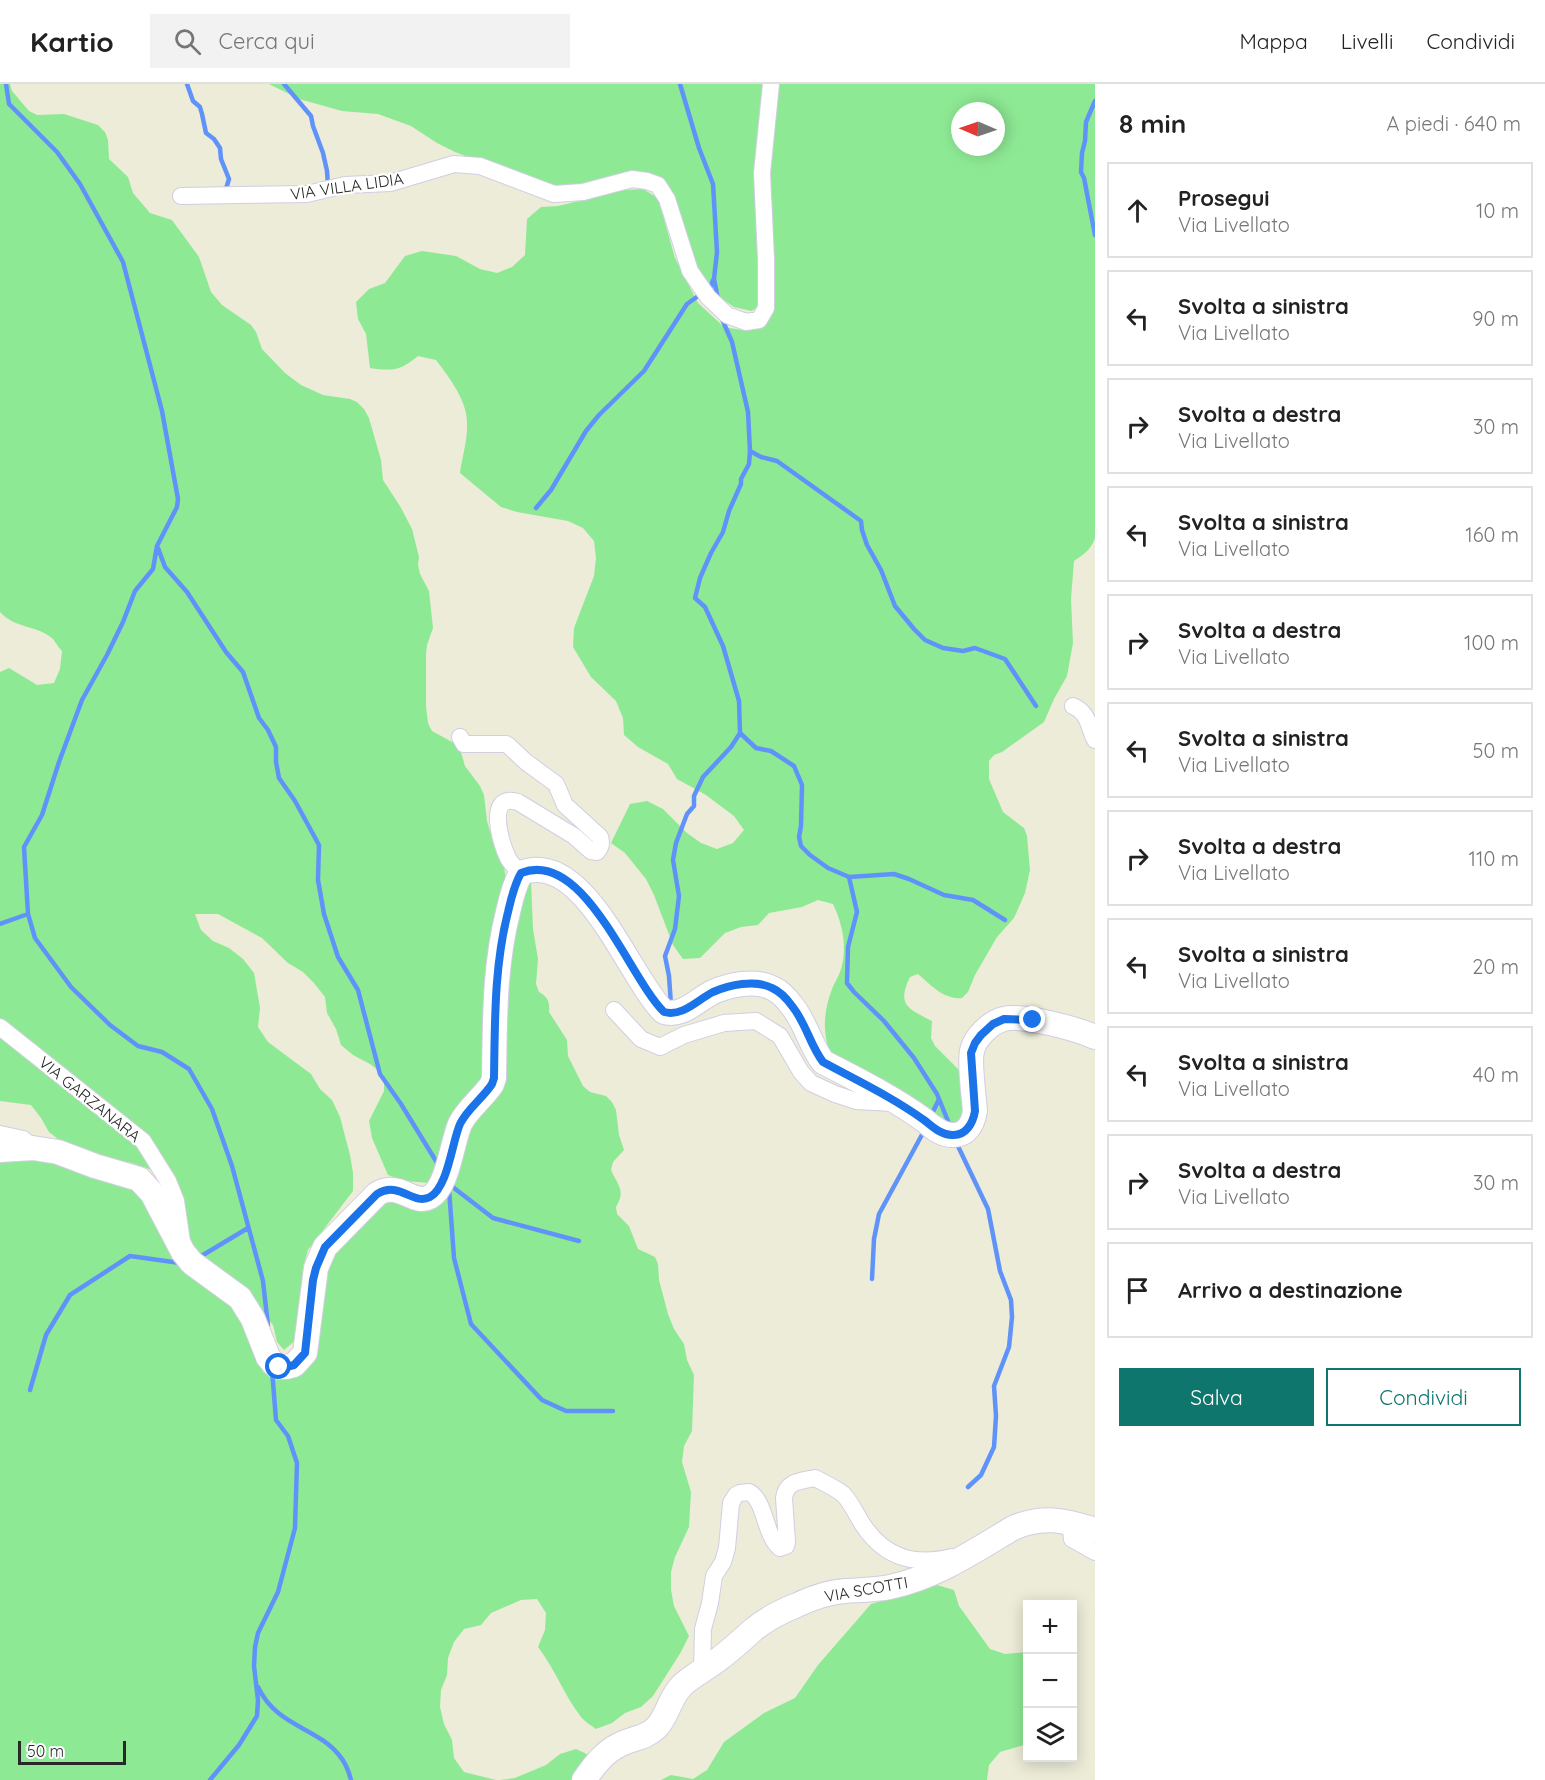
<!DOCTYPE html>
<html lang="it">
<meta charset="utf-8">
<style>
:root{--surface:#fff;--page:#f2f2f2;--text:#222;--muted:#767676;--line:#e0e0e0;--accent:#0f766e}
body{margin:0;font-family:Quicksand,sans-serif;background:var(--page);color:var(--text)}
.controls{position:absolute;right:18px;bottom:18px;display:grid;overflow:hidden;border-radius:0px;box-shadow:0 3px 15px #0003}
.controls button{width:54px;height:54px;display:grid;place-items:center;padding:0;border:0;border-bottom:2px solid var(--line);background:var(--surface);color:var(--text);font:30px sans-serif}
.compass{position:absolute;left:951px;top:18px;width:54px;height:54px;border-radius:50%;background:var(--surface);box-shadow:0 3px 15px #0003;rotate:272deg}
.scale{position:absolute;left:18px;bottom:15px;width:108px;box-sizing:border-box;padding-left:6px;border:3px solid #282828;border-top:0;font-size:16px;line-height:21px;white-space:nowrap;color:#282828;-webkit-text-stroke:4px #fff;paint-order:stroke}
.stop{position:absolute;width:18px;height:18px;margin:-14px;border:4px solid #1a73e8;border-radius:50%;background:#fff}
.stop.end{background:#1a73e8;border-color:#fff;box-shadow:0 2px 6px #0008}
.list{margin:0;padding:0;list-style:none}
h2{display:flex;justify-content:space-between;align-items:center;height:78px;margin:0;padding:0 24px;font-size:26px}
h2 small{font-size:20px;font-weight:400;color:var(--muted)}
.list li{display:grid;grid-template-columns:39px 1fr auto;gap:18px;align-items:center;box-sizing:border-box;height:96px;margin:0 12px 12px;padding:0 12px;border:2px solid var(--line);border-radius:0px}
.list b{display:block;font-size:22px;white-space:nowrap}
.list p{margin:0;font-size:20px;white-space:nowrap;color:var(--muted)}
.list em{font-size:20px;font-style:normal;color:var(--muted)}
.actions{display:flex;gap:12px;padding:18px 24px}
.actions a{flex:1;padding:14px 0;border:2px solid var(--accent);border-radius:0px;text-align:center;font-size:21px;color:var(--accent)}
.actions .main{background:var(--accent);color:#fff}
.icon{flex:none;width:33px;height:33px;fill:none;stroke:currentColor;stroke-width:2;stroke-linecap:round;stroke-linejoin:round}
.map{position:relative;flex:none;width:1095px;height:1696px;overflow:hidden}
header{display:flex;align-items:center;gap:36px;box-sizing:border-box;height:84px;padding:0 30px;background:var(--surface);border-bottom:2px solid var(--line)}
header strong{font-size:28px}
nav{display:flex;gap:33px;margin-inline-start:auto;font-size:21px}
.search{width:420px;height:54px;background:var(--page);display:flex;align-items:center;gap:15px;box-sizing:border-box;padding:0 21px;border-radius:0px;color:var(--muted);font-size:22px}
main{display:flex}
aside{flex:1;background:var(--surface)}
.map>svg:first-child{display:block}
</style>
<header>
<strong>Kartio</strong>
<div class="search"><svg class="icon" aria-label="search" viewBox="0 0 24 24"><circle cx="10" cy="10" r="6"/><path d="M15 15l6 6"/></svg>Cerca qui</div>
<nav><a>Mappa</a><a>Livelli</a><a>Condividi</a></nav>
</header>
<main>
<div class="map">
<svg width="1095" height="1696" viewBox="0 0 1095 1696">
<rect width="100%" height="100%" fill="#ececd8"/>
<path fill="#8ee994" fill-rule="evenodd" d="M 0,0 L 10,0 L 12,7 L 29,27 L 37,31 L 64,30 L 98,41 L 105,48 L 108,56 L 109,75 L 128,93 L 133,109 L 150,129 L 172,136 L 199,173 L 211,208 L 222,221 L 251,241 L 256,248 L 262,265 L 285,289 L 301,301 L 323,311 L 350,315 L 357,318 L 364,325 L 369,334 L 381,376 L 383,396 L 400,422 L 412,445 L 419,473 L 418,481 L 420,490 L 429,507 L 433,544 L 427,561 L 426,570 L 426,622 L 428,639 L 432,647 L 454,659 L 460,665 L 465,682 L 480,702 L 484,711 L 487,737 L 496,768 L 504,783 L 507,801 L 488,987 L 429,1099 L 404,1097 L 388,1091 L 372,1054 L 369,1037 L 384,1007 L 384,991 L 370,980 L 353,971 L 341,961 L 336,945 L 327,929 L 325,913 L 314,899 L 303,888 L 288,879 L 262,854 L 218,830 L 195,830 L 201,846 L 213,857 L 229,864 L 243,875 L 254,889 L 260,924 L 258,943 L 268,958 L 311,990 L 320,1005 L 332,1016 L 340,1033 L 350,1071 L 353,1089 L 353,1107 L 308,1166 L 303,1184 L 299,1239 L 296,1256 L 284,1266 L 277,1258 L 273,1241 L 251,1216 L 217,1189 L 185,1156 L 163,1094 L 149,1085 L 132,1079 L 85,1069 L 63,1059 L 49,1048 L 41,1034 L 31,1021 L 0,1017 L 0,588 L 9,584 L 37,601 L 54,599 L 60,585 L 62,567 C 59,564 56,559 53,555 C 38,541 15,545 0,528 Z
M 269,0 L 763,0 L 763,196 L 760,223 L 751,227 L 734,223 L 715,210 L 696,184 L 666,100 L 580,102 L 554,104 L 524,95 L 455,68 L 437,59 L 411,42 L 378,30 L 342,27 L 299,15 Z
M 777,0 L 1095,0 L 1095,454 C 1091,466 1083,471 1074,477 L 1071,515 L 1073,559 L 1067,592 L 1054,615 L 1044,638 L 1002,668 L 994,671 L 989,677 L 989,695 L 1003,728 L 1024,744 L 1027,752 L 1030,786 L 1025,809 L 1014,834 L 997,853 L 975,891 L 968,908 L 962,914 C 944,916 931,901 918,890 L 910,893 C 896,922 909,925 932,937 L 931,954 L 935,962 L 960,987 L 965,1021 L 960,1037 L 952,1040 L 936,1035 L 832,974 C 822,950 823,929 832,905 C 834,899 838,894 840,888 C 848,866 843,841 833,820 L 818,816 L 802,823 L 769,829 L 758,841 L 741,843 L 725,849 L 700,874 L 683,875 L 673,861 L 654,811 L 646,795 L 625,769 L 611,759 L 630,720 L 647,717 L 663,725 L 687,749 L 701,759 L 717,765 L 733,759 L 744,746 L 734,732 L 706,711 L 677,695 L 668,680 L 638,663 L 624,651 L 623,634 L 616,617 L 591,593 L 573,563 L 574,544 L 594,492 L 596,474 L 594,457 L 583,444 L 568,437 L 517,428 L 501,423 L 460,389 C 462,373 468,355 467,338 C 467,316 448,292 436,276 L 418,272 C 400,287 393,287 370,284 L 366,250 L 358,235 L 356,218 L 369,205 L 385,199 L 405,172 L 422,167 L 456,172 L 480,185 L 497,189 L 512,183 L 525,171 L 527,135 L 541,123 L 558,122 L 624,106 L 643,105 L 658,114 L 675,174 L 698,219 L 724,243 L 742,246 L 759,244 L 772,232 L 773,189 L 767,131 ZM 960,27 L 996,27 L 996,63 L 960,63 Z
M 531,797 L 533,845 L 538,875 L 536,900 L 539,908 C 548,913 550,918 549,928 L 567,956 L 568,972 L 583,1002 L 590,1008 L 606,1012 L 612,1018 L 616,1026 L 619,1051 L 624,1066 L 613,1078 L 611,1086 C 618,1102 626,1106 616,1123 L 617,1130 L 629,1142 L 638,1165 L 655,1173 L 658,1180 L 659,1196 L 668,1230 L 674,1245 L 684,1260 L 687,1276 L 694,1291 L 692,1347 L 684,1362 L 682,1378 L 691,1408 L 689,1443 L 675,1473 L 671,1488 L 671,1506 L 674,1522 L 689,1552 L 681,1568 L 653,1612 L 641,1623 L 625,1629 L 612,1639 L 596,1645 C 591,1641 585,1638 581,1633 C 564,1611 555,1585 538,1563 L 545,1546 L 546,1529 L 537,1515 L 521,1516 L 491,1529 L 481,1541 L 464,1545 L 454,1558 L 448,1574 L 447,1591 L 441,1606 L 440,1623 L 444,1640 L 452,1656 L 454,1674 L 464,1688 L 496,1696 L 0,1696 L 0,1073 L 46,1073 L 131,1100 L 235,1216 L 255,1261 L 263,1288 L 270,1293 L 278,1296 L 295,1293 L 325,1176 L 387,1115 L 438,1120 L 446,1116 L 455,1101 L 502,919 L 517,830 Z
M 937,1501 L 954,1506 L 959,1522 L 990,1565 L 1005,1570 L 1027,1568 L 1027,1660 L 1000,1668 L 989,1681 L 987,1696 L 661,1696 L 671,1691 L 693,1695 L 707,1686 L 724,1658 L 764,1629 L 795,1614 L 818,1581 L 871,1520 Z
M 576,1665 L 593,1673 L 571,1696 L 500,1696 L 515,1694 L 546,1681 L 560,1670 Z"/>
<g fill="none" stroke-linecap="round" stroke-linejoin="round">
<path stroke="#6093f9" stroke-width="4.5" d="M 6,0 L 9,20 L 57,68 L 80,100 L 123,178 L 162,327 L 178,415 L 177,423 L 157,462 L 153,485 L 135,507 L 123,538 L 107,571 L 82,616 L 59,678 L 42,731 L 24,763 L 28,830 L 35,854 L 71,903 L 110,941 L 138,962 L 162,968 L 189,985 L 212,1025 L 232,1082 L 263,1197 L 268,1242
M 187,0 L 193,17 L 200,23 L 202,30 L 206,49 L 214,55 L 220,64 L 221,75 L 229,95 L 225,108
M 284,0 L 311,32 L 313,42 L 323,69 L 327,87 L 328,102
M 680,0 L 699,64 L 713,100 L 717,168 L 714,195 L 718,215
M 1095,17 L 1086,38 L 1085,57 L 1082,69 L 1081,88 L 1084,94 L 1095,151
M 722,235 L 732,258 L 748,328 L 750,367 L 749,380 L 741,395 L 741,400 L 729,427 L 723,448 L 711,469 L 700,494 L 695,514 L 705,523 L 723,562 L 739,617 L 740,649 L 756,664 L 771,667 L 794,682 L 802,701 L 801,742 L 799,753 L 801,762 L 810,771 L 828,784 L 849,793 L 857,828 L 848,863 L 847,899 L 854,908 L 884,937 L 914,974 L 937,1010 L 950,1042
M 750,367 L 761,373 L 777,377 L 861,437 L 862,446 L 867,461 L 881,486 L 895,522 L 914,545 L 925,556 L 943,564 L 963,567 L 975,564 L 1005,575 L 1036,622
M 536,424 L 551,406 L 586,347 L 599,331 L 644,287 L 687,220 L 708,205 L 711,202 L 713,196
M 158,464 L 165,483 L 187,508 L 226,568 L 243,588 L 259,634 L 268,646 L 276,663 L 276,678 L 279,694 L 295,717 L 319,761 L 318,796 L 324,830 L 338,873 L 358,906 L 380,990 L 401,1020 L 439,1082
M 849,793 L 894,790 L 909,795 L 944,811 L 973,816 L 1005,836
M 0,840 L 28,830
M 671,921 L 669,892 L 665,872 L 675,845 L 679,812 L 673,776 L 676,759 L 687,730 L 694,722 L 694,712 L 703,693 L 731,663 L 740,649
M 931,1032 L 939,1015
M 956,1058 L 988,1125 L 1000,1187 L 1011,1216 L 1012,1233 L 1009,1263 L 994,1302 L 996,1332 L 994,1363 L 981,1391 L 968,1403
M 450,1099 L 454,1104 L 493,1134 L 579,1157
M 449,1105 L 454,1174 L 471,1240 L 542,1316 L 566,1327 L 613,1327
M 198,1174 L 248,1144
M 872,1195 L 874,1155 L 879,1130 L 924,1047
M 30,1306 L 46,1251 L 70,1211 L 130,1172 L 180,1179
M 258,1603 C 277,1643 315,1642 339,1671 C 345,1678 349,1688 351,1696
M 210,1696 L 239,1661 L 257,1632 L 258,1616 L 254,1582 L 255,1563 L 258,1549 L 278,1508 L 295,1444 L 297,1379 L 288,1352 L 276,1336 L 272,1286"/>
<defs>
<path id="street" d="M 181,112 L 307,110 L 345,101 L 390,99 L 454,80 L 480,82 L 554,110 L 583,108 L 632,95 L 647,97 L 658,101 L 667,115 L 690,187 L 708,213 L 727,231 L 746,238 L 759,236 L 766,224 L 766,175 L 762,89 L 771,0
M 1073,622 C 1089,629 1088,642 1095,656
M 460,653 L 464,660 L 506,660 L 509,662 L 526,678 L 556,700 L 565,721 L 600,753 C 602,760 601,763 597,768 L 591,767 L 574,752 L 518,718 C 485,708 501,760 508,774 C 511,780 516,784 521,789
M 614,926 L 641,955 L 660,963 L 684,951 L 724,939 L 756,937 L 780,952 L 801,988 L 811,999 L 835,1010 L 856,1017 L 894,1019
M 0,943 L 143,1057 L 168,1097 L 176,1117 L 182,1158
M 0,1050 L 23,1055 L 33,1063
M 1075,1439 L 1071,1446 L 1072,1455 L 1095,1468
M 702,1587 L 703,1545 L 710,1519 L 714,1492 L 723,1478 L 727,1464 L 731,1419 L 736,1411 L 740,1409 L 749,1408 C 766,1417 764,1451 780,1464 L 786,1462 L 787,1458 L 784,1414 C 786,1397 801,1397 815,1394 C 823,1398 835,1404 843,1410 C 851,1418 857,1432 863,1441 C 885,1474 914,1482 952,1473"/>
<path id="secondary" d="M 0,1066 L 33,1064 L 58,1068 L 95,1082 L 139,1095 L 152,1109 L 183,1168 L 192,1179 L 240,1214 L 253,1235 L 268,1273 L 273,1279 L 280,1283 L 286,1283 L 294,1281 L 305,1269 L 316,1184 L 325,1163 L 377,1110 C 399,1096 413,1122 430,1113 C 448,1103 452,1058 460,1040 C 467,1025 483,1014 492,1000 L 494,994 C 495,938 494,883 508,828 C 511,815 514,801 521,789 C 584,764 629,894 664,928 C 683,933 697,916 713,908 C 729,901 755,895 772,904 C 779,907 787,915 792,922 C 806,939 810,961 823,978 C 858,996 892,1013 924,1036 C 932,1043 941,1051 952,1051 C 966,1052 973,1040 975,1027 C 974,1013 969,979 972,967 C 975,953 991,938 1004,935 C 1023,930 1077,945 1095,953
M 584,1696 C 594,1682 603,1669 619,1661 C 632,1654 644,1655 656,1644 C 667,1633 669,1617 679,1605 C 686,1595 708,1584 719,1575 C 731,1566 742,1556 753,1546 C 766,1535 782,1527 797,1521 C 812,1514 828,1508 845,1507 C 860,1506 875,1506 890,1503 C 936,1493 973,1468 1013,1444 C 1042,1431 1065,1436 1095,1446"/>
</defs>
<use href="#street" stroke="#d2cde3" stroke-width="18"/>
<use href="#secondary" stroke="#d2cde3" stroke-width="26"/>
<use href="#street" stroke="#fff" stroke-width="16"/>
<use href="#secondary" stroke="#fff" stroke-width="24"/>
</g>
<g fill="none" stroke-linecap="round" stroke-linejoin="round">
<path stroke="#1a73e8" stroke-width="8" d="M 279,1283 L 286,1283 L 294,1281 L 305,1269 L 313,1196 L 316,1184 L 325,1163 L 377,1110 C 399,1096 413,1122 430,1113 C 448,1103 452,1058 460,1040 C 467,1025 483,1014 492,1000 L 494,994 C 495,938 494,883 508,828 C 511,815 514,801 521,789 C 584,764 629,894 664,928 C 683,933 697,916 713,908 C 729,901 755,895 772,904 C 779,907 787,915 792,922 C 806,939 810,961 823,978 C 858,997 892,1013 924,1036 C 933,1043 941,1051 952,1051 C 966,1052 973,1039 975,1027 L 971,969 L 975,959 L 981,951 L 993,940 L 1004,935 L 1033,936"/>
</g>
<g text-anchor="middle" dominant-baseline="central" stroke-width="4.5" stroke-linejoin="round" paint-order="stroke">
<g font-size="16" fill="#282828" stroke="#fff">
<text transform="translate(347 102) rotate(-8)">VIA VILLA LIDIA</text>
<text transform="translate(90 1015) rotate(39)">VIA GARZANARA</text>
<text transform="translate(866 1505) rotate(-10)">VIA SCOTTI</text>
</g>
</g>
</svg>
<div class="controls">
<button>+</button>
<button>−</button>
<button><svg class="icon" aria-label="layers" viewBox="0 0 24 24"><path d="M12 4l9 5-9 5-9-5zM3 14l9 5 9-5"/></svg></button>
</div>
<svg class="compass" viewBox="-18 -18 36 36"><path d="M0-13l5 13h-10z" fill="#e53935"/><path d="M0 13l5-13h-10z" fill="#767676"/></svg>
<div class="scale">50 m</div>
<div class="stop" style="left:279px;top:1283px"></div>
<div class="stop end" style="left:1033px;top:936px"></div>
</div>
<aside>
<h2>8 min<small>A piedi · 640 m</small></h2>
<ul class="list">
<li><svg class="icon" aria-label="ahead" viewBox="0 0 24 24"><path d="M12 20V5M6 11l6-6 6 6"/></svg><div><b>Prosegui</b><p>Via Livellato</p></div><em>10 m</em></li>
<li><svg class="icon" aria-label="left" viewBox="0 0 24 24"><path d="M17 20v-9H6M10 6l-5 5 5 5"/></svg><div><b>Svolta a sinistra</b><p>Via Livellato</p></div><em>90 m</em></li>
<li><svg class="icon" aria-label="right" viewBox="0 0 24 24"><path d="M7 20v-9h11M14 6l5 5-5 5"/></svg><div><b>Svolta a destra</b><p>Via Livellato</p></div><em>30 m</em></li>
<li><svg class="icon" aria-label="left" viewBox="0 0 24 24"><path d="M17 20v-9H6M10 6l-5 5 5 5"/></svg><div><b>Svolta a sinistra</b><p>Via Livellato</p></div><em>160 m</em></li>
<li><svg class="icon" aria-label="right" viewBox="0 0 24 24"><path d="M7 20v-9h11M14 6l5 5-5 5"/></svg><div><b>Svolta a destra</b><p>Via Livellato</p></div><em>100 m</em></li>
<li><svg class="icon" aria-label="left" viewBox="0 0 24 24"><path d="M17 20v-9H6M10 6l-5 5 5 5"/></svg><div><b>Svolta a sinistra</b><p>Via Livellato</p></div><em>50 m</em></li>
<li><svg class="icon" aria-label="right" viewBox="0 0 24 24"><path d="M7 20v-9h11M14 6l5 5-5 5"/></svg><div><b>Svolta a destra</b><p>Via Livellato</p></div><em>110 m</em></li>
<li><svg class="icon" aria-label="left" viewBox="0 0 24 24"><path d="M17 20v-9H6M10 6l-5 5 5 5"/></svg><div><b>Svolta a sinistra</b><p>Via Livellato</p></div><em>20 m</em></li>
<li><svg class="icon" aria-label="left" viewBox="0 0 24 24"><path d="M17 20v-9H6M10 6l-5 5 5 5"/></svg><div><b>Svolta a sinistra</b><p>Via Livellato</p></div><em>40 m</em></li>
<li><svg class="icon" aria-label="right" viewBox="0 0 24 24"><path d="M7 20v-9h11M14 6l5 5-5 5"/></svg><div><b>Svolta a destra</b><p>Via Livellato</p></div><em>30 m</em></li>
<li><svg class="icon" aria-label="arrive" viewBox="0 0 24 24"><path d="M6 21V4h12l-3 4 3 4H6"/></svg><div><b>Arrivo a destinazione</b></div></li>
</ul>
<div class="actions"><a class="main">Salva</a><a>Condividi</a></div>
</aside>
</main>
